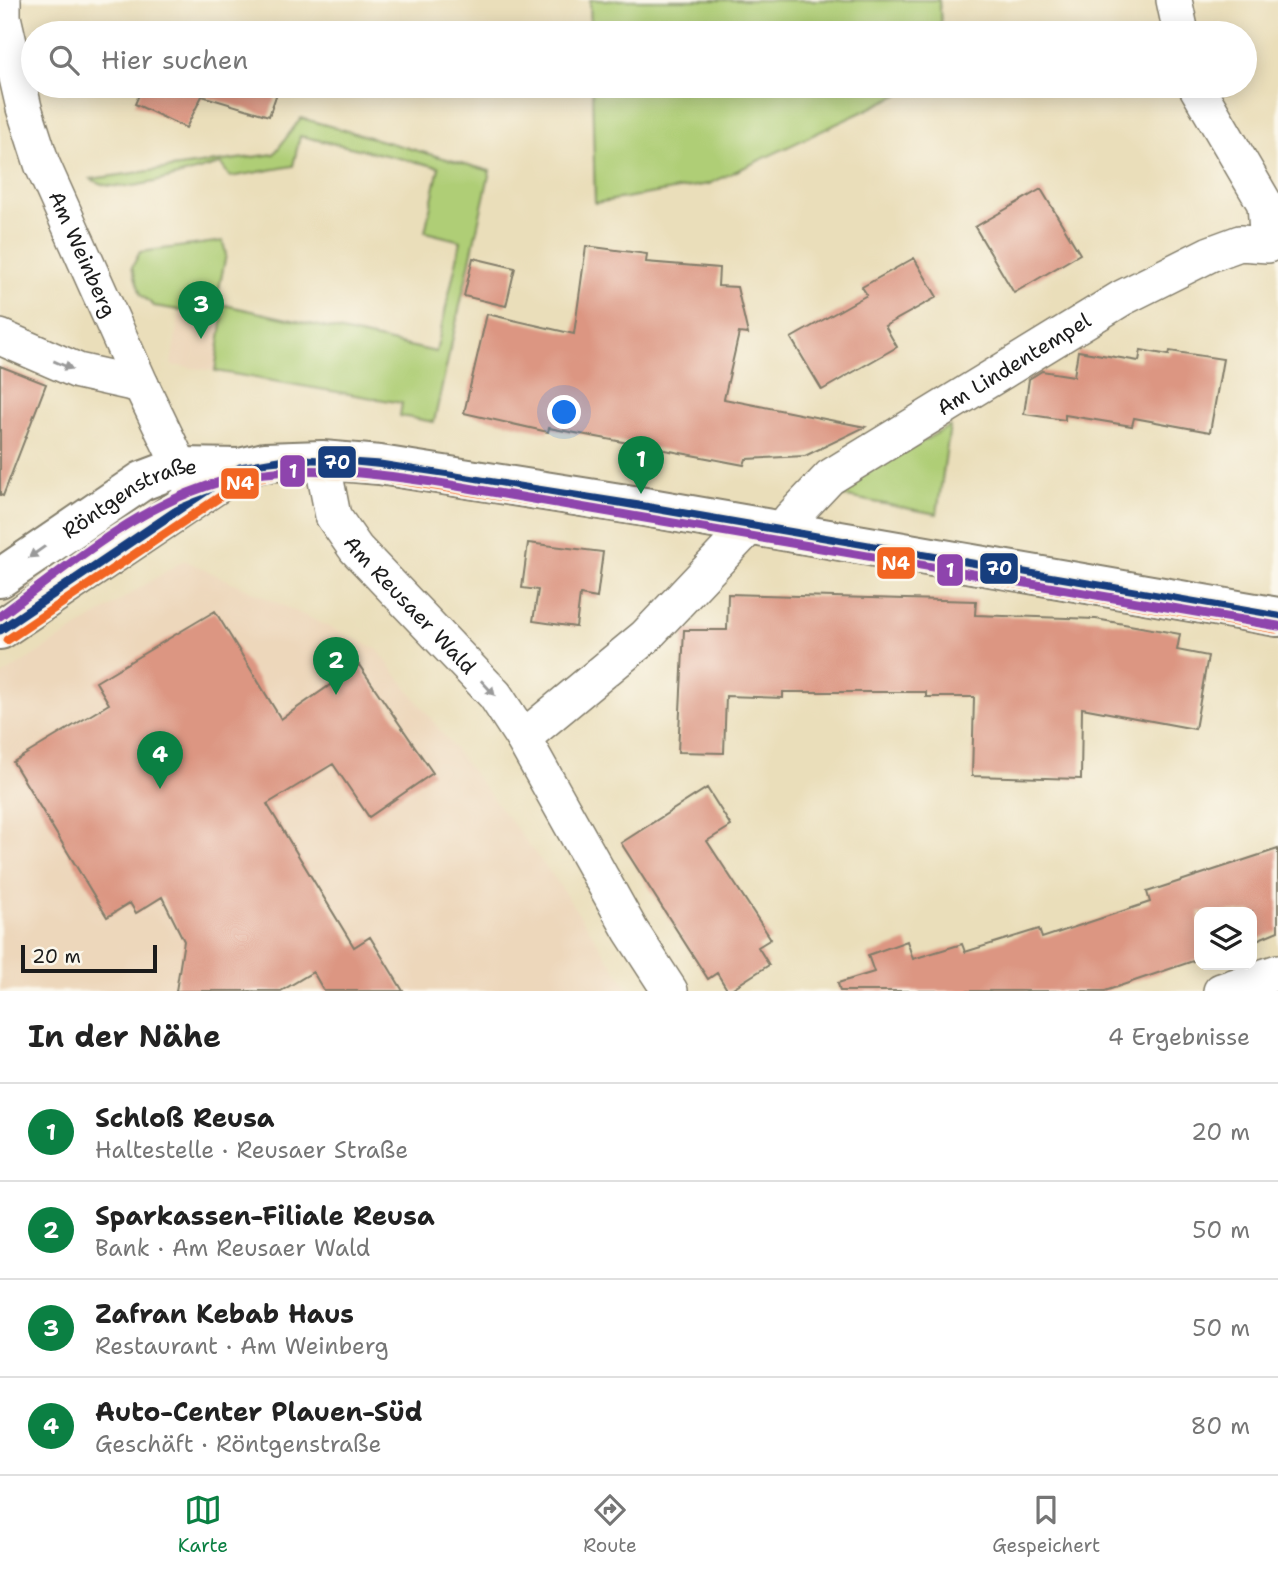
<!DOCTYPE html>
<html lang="de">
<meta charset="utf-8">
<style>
:root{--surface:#fff;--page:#f6f6f6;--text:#222;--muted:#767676;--line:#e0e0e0;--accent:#0b8043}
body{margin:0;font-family:"Shantell Sans",sans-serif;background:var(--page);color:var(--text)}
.controls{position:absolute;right:21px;bottom:21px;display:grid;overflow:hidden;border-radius:14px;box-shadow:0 4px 18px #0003}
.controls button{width:63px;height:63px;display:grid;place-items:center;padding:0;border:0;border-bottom:2px solid var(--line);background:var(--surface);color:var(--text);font:35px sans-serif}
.scale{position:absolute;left:21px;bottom:18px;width:136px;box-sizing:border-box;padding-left:7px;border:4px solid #1c1c1c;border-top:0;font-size:19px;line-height:24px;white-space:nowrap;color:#1c1c1c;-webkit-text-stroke:5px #fbf7ec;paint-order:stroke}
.you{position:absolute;left:565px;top:413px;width:24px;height:24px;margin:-18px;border:5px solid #fff;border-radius:50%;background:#1a73e8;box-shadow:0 0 0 10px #1a73e833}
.badge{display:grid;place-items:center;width:46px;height:46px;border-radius:50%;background:var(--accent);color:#fff;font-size:23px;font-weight:700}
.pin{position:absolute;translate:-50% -58px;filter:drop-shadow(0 2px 4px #0008)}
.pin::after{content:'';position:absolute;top:37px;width:24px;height:21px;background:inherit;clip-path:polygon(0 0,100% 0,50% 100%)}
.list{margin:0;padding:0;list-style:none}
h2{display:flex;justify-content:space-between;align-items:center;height:91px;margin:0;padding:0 28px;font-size:30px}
h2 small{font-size:23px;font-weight:400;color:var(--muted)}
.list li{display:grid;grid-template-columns:46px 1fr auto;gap:21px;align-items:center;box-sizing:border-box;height:98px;padding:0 28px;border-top:2px solid var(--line)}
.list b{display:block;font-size:26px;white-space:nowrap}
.list p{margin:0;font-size:23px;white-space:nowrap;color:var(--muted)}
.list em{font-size:23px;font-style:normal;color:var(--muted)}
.icon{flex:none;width:38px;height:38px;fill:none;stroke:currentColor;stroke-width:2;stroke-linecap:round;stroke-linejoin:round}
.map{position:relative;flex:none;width:1278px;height:991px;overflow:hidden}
.search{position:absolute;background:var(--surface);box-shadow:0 4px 18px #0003;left:21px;right:21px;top:21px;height:77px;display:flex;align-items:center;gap:18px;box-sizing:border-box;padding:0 24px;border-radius:38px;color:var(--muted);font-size:26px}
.sheet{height:483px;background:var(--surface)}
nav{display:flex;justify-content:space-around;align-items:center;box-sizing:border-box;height:98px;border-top:2px solid var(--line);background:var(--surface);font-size:19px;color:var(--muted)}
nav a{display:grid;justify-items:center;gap:4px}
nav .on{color:var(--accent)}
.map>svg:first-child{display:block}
</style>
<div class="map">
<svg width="1278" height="991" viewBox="0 0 1278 991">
<rect width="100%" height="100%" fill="#fbf7ec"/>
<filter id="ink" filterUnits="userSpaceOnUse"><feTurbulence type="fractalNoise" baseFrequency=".0143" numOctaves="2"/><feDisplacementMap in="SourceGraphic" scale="14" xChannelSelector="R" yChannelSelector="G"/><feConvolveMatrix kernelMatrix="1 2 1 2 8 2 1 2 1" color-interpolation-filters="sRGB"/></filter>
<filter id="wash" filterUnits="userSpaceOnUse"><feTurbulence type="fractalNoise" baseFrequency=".00686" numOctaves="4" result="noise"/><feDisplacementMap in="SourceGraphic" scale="28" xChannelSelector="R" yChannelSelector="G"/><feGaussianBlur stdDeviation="1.57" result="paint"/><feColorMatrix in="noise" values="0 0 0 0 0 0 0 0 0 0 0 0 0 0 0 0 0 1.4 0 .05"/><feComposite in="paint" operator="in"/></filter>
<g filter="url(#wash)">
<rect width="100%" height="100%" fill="#eadeba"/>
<path fill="#edd7bb" d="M 180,310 L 223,317 L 215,371 L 171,365 Z
M 184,560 L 377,649 L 556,880 L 630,991 L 0,991 L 0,677 Z"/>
<path fill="#afce76" stroke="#667549" stroke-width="2" d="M 590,0 L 939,0 L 942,33 L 591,33 Z
M 592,86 L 917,86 L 709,184 L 595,203 Z
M 301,118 L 490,171 L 434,422 L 400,416 L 402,403 L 215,371 L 223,317 L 154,306 L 141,295 L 132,267 L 140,252 L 223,241 L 226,255 L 216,303 L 436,352 L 461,241 L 425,232 L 439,167 L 300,136 L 293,166 L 230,177 L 221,164 C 188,171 120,200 91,179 L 274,154 Z
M 950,426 L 937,514 L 842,496 L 844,485 Z"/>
<g id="blocks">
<path fill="#dc9682" d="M 143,86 L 278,86 L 278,90 L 269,116 L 202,96 L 186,128 L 135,104 Z
M 1041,189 L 1080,254 L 1014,293 L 975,227 Z
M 586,246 L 647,254 L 646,262 L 719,268 L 718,286 L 737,287 L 748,334 L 739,333 L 724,399 L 865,427 L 805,456 L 746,459 L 744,465 L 549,428 L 548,432 L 464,413 L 487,314 L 574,334 Z
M 473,258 L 515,268 L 506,306 L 464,296 Z
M 914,258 L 937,297 L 885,326 L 897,347 L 822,390 L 791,338 L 867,295 L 862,287 Z
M 1141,350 L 1169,355 L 1170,351 L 1223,359 L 1210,432 L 1134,418 L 1132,426 L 1065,415 L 1065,420 L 1024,414 L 1029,379 L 1042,371 L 1074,376 L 1078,351 L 1139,361 Z
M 0,366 L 46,384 L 3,496 L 0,495 Z
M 528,543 L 603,552 L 597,598 L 580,595 L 576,627 L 533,621 L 538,590 L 522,588 Z
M 728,594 L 976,601 L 975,615 L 1096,619 L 1180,634 L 1177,650 L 1208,656 L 1195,729 L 1082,708 L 1081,779 L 972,776 L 974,697 L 926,697 L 926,692 L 783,692 L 783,698 L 726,696 L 724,753 L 678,752 L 684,630 L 727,630 Z
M 215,611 L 281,719 L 359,665 L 433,773 L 369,817 L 333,764 L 267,804 L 354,947 L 370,937 L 403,991 L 324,991 L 313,972 L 281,991 L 176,991 L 184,941 L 162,897 L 136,913 L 130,903 L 107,917 L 13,762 L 109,704 L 96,682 Z
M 707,788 L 731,826 L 707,841 L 771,939 L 758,947 L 769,965 L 728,991 L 717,973 L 708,979 L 621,843 Z
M 1278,849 L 1278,931 L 1252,942 L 1252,912 L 1199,912 L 1199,959 L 1105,991 L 840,991 L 838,983 L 874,972 L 868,955 L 907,941 L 913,959 L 962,944 L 965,952 L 1039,929 L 1042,938 L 1150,902 L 1147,892 Z"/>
</g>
</g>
<g filter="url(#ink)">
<use href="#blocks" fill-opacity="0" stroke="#837d6b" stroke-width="2"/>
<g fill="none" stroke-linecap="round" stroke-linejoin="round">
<defs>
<g id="minor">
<path id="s1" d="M 3,0 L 3,17 L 24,108 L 42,164 L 141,385 L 192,491"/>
<path d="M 1174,0 L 1181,33"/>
<path d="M 0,337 L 78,371 L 141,385"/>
<path id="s2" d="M 322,460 L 333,516 L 356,549 L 495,695 L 523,738"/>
<path id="s3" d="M 787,532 L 790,519 L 830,477 L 1122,298 L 1210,254 L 1240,243 L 1268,245 L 1265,204 L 1196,86"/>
<path d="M 670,991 L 631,931 L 523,738 L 645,637 L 751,525"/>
<path d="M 1221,991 L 1278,972"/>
</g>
<g id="tertiary">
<path id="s4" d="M 0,578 L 142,481 L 179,467 L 240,468 L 265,462 L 322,460 L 380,465 L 639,506 L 1278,617"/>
<path d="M 0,630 L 240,468"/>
</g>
</defs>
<use href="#minor" stroke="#837d6b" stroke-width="38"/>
<use href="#tertiary" stroke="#837d6b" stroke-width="42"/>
<use href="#minor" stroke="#fff" stroke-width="35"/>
<use href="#tertiary" stroke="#fff" stroke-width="38"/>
<defs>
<path id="bus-1" d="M 0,630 L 240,468 L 291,459 L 380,465 L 639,506 L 1278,617"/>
<path id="bus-2" d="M 7,640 L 245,480 L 292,471 L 379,477 L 637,518 L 1276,629"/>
</defs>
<use href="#bus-1" stroke="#fbf7ec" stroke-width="14"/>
<use href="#bus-2" stroke="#fbf7ec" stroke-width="14"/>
<use href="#bus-1" stroke="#173e7e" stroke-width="9"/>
<use href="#bus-2" stroke="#f26522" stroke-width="9"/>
<defs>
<path id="tram-1" d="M 0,616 C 65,568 130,512 207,486 C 283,460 367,472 445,484 L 1278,626"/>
</defs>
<use href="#tram-1" stroke="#fbf7ec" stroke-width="14"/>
<use href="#tram-1" stroke="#8e44ad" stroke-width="9"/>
</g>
<defs><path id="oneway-solid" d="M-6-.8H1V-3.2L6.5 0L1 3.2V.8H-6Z" transform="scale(1.75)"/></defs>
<g fill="#999">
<use href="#oneway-solid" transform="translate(63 365) rotate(23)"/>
<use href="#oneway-solid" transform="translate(37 552) rotate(145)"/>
<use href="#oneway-solid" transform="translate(488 688) rotate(47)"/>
</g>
</g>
<g text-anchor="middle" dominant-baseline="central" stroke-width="5" stroke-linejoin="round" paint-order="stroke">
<g font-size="21" fill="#1c1c1c" stroke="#fbf7ec">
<text stroke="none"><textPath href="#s1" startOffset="268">Am Weinberg</textPath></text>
<text stroke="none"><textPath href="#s3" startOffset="287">Am Lindentempel</textPath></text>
<text stroke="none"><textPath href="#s4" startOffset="154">Röntgenstraße</textPath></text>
<text stroke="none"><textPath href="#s2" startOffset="175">Am Reusaer Wald</textPath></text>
</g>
</g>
<g stroke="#fbf7ec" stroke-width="2.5">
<rect x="317" y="445" width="40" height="34" rx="7" fill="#173e7e"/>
<rect x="279" y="454" width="27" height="34" rx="7" fill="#8e44ad"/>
<rect x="220" y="467" width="40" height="33" rx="7" fill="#f26522"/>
<rect x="876" y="546" width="40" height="34" rx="7" fill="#f26522"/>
<rect x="979" y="552" width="40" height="33" rx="7" fill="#173e7e"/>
<rect x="936" y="553" width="28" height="34" rx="7" fill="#8e44ad"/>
</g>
<g font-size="19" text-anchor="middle" font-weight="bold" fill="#fff">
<text x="337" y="469">70</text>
<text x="293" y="478">1</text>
<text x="240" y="490">N4</text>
<text x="896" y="570">N4</text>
<text x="999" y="575">70</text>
<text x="950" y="577">1</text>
</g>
</svg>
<div class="controls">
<button><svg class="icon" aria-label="layers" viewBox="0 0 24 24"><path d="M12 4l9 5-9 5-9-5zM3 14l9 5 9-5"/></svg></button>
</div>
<div class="scale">20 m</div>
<div class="you"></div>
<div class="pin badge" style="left:641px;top:494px">1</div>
<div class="pin badge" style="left:336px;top:695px">2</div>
<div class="pin badge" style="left:201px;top:339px">3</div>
<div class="pin badge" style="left:160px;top:789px">4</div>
<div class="search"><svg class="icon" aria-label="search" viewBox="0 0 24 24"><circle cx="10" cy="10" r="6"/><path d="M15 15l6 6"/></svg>Hier suchen</div>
</div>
<section class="sheet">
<h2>In der Nähe<small>4 Ergebnisse</small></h2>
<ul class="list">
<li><span class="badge">1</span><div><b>Schloß Reusa</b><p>Haltestelle · Reusaer Straße</p></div><em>20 m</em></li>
<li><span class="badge">2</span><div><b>Sparkassen-Filiale Reusa</b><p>Bank · Am Reusaer Wald</p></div><em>50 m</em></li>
<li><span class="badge">3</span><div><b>Zafran Kebab Haus</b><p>Restaurant · Am Weinberg</p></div><em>50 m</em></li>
<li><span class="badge">4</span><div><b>Auto-Center Plauen-Süd</b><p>Geschäft · Röntgenstraße</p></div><em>80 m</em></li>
</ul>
</section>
<nav>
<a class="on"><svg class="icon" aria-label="map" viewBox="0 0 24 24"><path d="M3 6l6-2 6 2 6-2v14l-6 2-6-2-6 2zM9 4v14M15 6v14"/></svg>Karte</a>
<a><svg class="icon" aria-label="directions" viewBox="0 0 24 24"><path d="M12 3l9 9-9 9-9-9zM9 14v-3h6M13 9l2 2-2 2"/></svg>Route</a>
<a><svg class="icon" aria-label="saved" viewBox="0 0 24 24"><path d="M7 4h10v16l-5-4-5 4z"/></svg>Gespeichert</a>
</nav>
